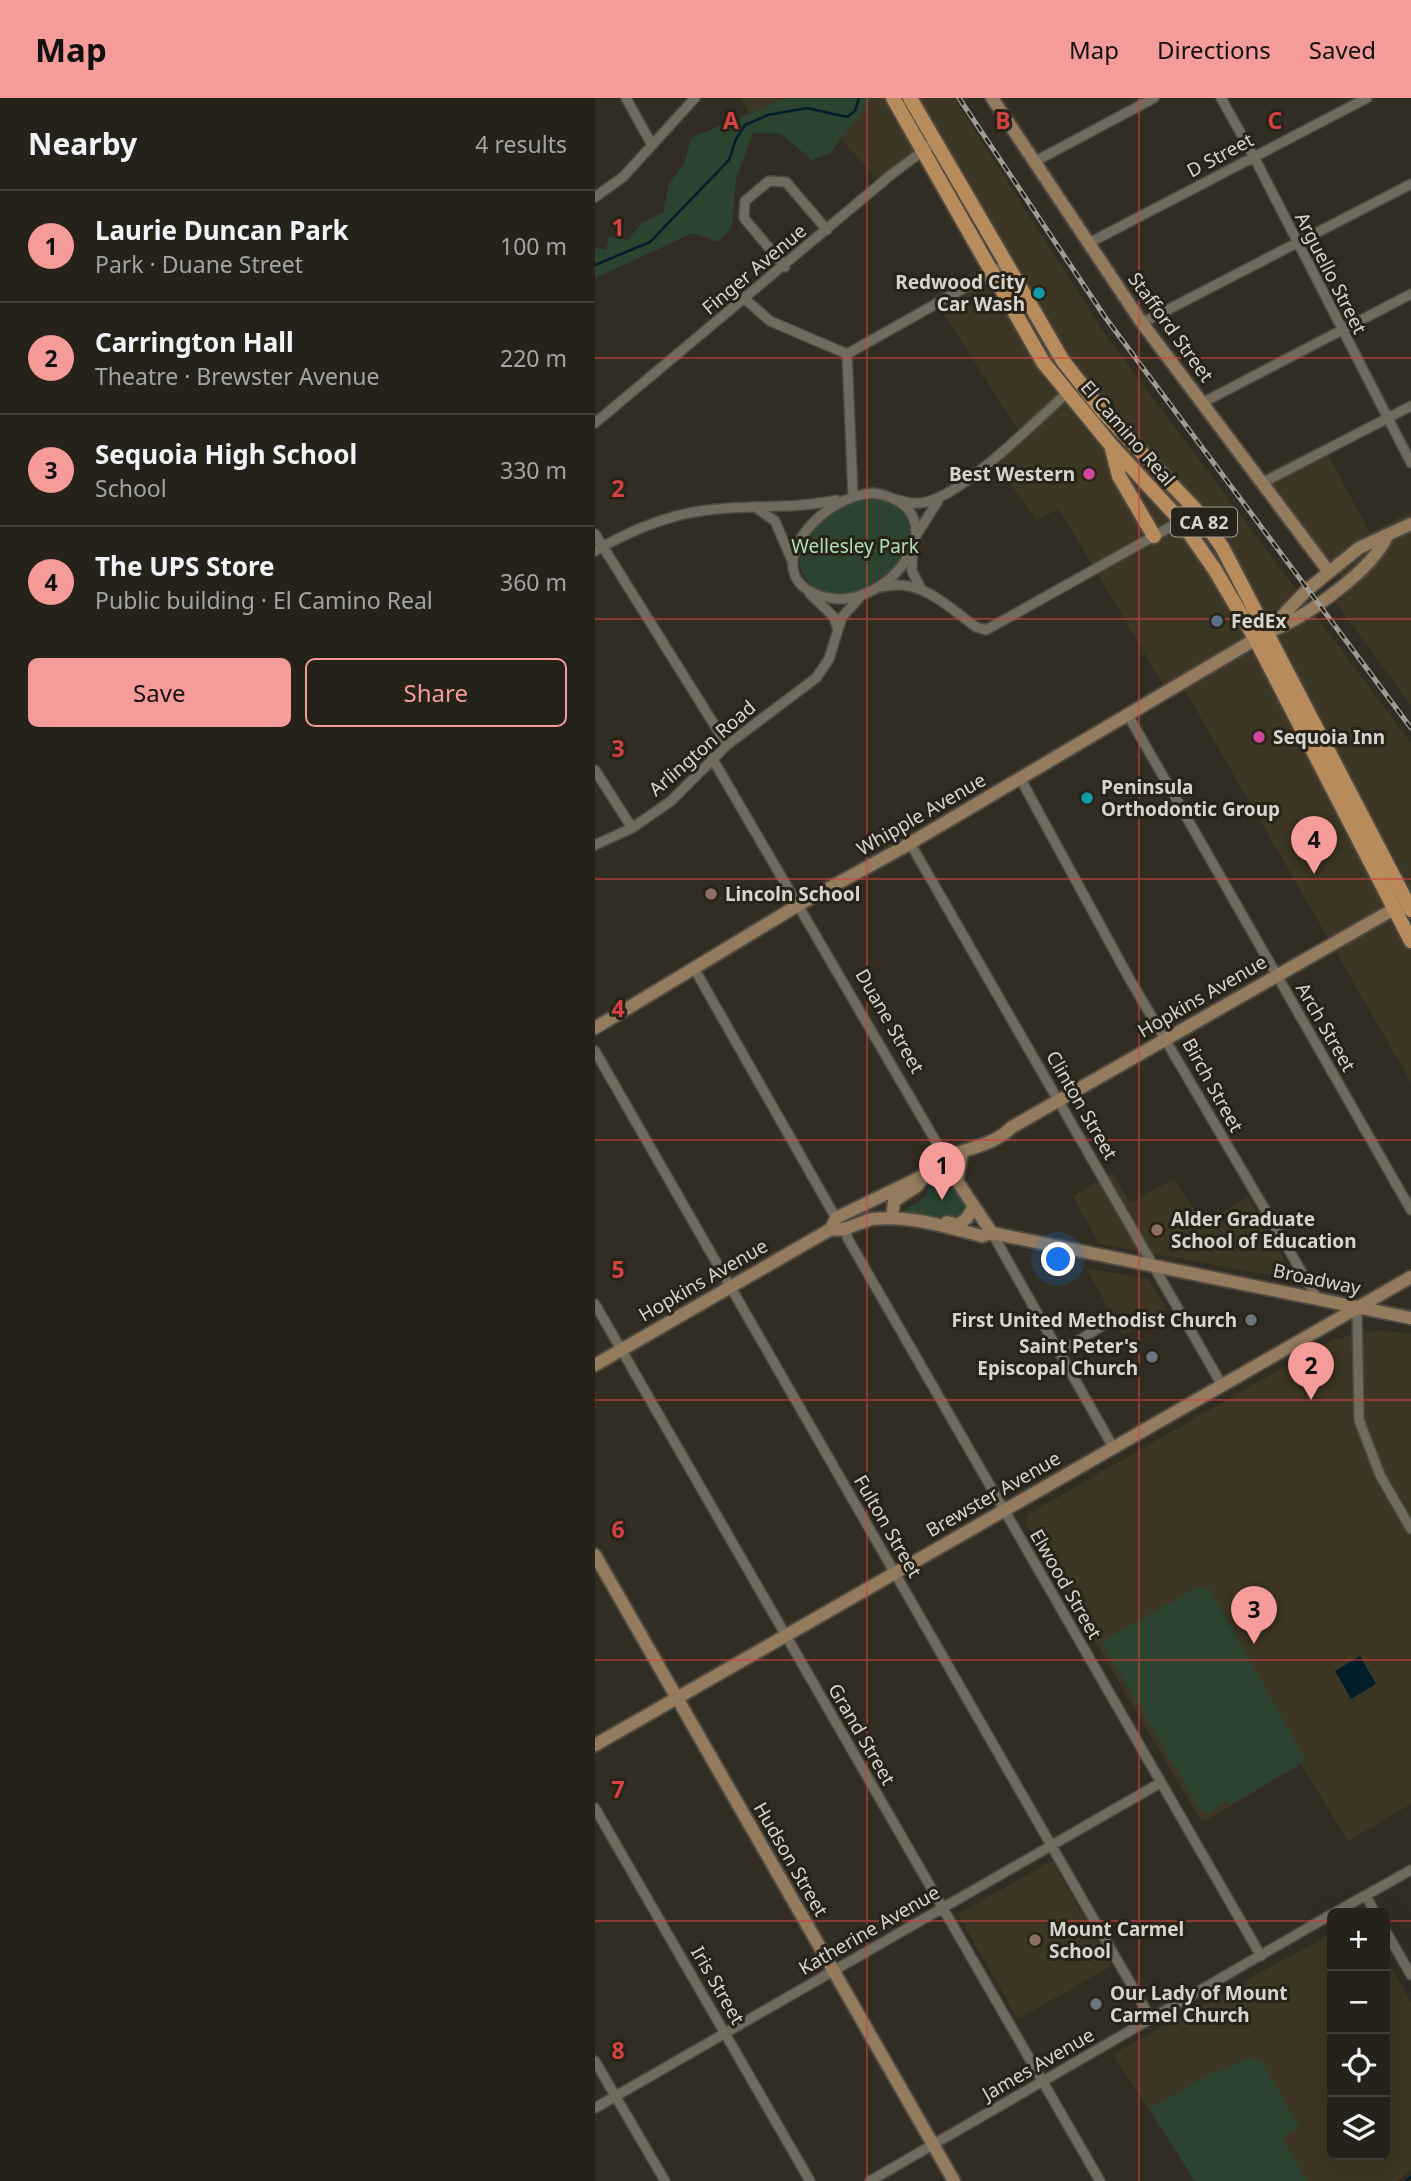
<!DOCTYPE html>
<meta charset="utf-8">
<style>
:root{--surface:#25221a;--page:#2d2a23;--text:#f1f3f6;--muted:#a3a4a2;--line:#423f39;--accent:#f59b99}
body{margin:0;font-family:"Noto Sans",sans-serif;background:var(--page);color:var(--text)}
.controls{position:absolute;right:21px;bottom:21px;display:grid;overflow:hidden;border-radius:10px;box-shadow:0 7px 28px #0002}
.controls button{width:63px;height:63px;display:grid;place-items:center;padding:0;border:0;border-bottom:2px solid var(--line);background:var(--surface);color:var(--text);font:35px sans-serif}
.you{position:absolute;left:464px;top:1162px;width:24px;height:24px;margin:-18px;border:5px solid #fff;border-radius:50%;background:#1a73e8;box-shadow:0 0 0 10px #1a73e833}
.badge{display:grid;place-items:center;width:46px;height:46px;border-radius:50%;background:var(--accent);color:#111;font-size:23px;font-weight:700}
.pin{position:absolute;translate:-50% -58px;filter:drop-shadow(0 2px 4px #0008)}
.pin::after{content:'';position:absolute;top:37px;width:24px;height:21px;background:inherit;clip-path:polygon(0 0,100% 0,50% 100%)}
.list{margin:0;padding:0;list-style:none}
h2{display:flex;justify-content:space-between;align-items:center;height:91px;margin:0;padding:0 28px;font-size:30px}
h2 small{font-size:23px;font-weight:400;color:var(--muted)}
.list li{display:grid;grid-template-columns:46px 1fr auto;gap:21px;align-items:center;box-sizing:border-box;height:112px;padding:0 28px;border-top:2px solid var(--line)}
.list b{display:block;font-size:26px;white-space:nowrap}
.list p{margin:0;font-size:23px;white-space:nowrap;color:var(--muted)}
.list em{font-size:23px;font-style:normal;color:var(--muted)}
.actions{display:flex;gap:14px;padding:21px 28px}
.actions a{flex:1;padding:16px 0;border:2px solid var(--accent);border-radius:10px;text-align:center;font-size:24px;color:var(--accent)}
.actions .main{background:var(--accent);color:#111}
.icon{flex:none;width:38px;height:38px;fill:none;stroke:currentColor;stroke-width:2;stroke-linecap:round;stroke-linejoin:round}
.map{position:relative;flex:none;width:816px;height:2083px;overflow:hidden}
header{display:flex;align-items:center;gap:42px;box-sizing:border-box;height:98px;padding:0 35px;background:var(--accent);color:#111}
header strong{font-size:33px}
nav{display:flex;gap:38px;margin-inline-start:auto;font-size:24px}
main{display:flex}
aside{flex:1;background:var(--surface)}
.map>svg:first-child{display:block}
</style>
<header>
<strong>Map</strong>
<nav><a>Map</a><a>Directions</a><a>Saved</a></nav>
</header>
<main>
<aside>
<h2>Nearby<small>4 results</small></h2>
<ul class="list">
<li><span class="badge">1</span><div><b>Laurie Duncan Park</b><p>Park · Duane Street</p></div><em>100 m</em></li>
<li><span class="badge">2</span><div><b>Carrington Hall</b><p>Theatre · Brewster Avenue</p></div><em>220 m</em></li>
<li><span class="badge">3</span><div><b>Sequoia High School</b><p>School</p></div><em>330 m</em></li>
<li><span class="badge">4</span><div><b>The UPS Store</b><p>Public building · El Camino Real</p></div><em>360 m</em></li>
</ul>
<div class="actions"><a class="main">Save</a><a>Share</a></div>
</aside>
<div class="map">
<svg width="816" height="2083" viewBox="0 0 816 2083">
<rect width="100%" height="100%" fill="#312d22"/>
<path fill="#3d3624" d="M 145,0 L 359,0 L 510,236 L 816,645 L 816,984 L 591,594 L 568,586 L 464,411 L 441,422 L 398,362 L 427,338 L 338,199 L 384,170 L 324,65 L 318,64 L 290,90 L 219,10 L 160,24 Z
M 727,346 L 775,435 L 816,413 L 816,607 L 741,505 L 756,492 L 670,375 Z
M 518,1075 L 535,1105 L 579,1081 L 607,1125 L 653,1099 L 701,1182 L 504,1146 L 478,1098 Z
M 491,1170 L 553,1181 L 572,1212 L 528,1237 Z
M 783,1232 L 816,1236 L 816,1706 L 753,1743 L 706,1666 L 607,1725 L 431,1426 L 432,1417 L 736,1242 Z
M 457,1763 L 517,1868 L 423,1921 L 363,1816 Z
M 737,1835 L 737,2057 L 790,2057 L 790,1859 L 816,1904 L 816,2072 L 803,2083 L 600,2083 L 518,1956 Z"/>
<path fill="#2b432f" d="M 190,0 L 278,0 L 235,55 L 217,62 L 186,36 L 158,35 L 141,81 L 137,129 L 123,144 L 98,135 L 0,180 L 0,150 L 11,152 L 14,139 L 33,142 L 46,126 L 68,114 L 74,86 L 90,63 L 96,40 Z
M 279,401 C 367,417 273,526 218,488 C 209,481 204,471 205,460 C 207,426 248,402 279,401 Z
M 344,1081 L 358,1086 L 371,1104 L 367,1117 L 355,1121 L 307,1114 L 332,1097 L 334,1085 Z
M 605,1488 L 614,1490 L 711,1662 L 635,1707 L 633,1703 L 613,1715 L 606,1713 L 506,1544 Z
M 653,1959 L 666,1962 L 704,2029 L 687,2039 L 712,2083 L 600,2083 L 554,2011 L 624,1971 L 627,1974 Z"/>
<path fill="#001e2a" d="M 765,1558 L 781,1586 L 756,1601 L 740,1573 Z"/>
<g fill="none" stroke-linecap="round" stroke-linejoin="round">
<path stroke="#001e2a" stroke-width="2.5" d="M 0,167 L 55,144 L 134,62 L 141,41 L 150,27 L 173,17 L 212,10 L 252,19 L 260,13 L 264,0
M 811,2083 L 816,2079"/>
<defs>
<path id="street" d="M 31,0 L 57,47
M 626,0 L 659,59 L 816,365
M 439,64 L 559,0
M 0,99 L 28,79 L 100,0
M 494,145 L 772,0
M 190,169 L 149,120 L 150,103 L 174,83 L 191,84 L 232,132
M 151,202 L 175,223 L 252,256 L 258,398
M 547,225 L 816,86
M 252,256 L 410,167
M 607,305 L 816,196
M 0,325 L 297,76 L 340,44
M 667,385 L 816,308
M 279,395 C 369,411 295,516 230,499 C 159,481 219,398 279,395 Z
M 304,402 C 316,407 328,406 340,401 C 376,388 443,321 474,293
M 163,411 L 180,423 L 198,465
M 0,436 L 132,647
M 322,436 L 344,401
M 0,453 C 31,435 70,418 106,413 C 151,406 196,412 241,402
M 317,455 L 317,473 L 325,489
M 287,489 C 325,479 352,508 381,529 L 391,532 L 586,423
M 215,496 L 239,519 L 242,529
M 533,617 L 816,1112
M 117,660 L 350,1059
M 0,672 L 37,730
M 425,680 L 534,880 L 722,1200
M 315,745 L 627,1287
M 0,747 L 37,730 L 76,703 L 132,647 L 221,580 L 234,561 L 247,519 L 268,496
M 100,872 L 241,1120
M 0,953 L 556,1921
M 250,1129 L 253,1141 L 666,1858
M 397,1135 L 518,1349
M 0,1206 L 505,2083
M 762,1210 L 764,1322 L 785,1377 L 816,1431
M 465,1254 L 507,1228
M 0,1710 L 215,2083
M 771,1798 L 780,1815
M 739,1815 L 816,1772
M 790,1832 L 816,1877
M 0,1963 L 70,2083
M 0,2010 L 565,1685
M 275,2083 L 737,1816"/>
<path id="secondary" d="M 397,0 L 547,225 L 734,474
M 671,535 L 712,492 L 764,450 L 816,426
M 0,930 L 205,806 L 307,750 L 671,535 C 707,522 777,473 792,438
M 367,1054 L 362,1083 L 397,1135
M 297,1120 L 299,1103 L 322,1088 L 330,1077 L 348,1077 L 362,1083
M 352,1124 L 363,1127 L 372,1120 L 379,1108
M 236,1131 L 241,1120 L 249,1116 L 330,1077 C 357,1046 389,1056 417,1029 L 799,811
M 0,1267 L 236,1131 C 249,1135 265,1123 278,1121 C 315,1117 352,1129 387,1138 L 397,1135 L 816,1220
M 0,1457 L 359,2083
M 0,1647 L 816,1179"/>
<path id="primary" d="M 298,0 L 448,264 L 515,346 L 586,423 L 620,472 L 661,542 L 816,843
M 315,0 L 468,263 L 508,314 L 600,411 L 627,449 L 816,812
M 517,351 L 524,378 L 559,438"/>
</defs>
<use href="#street" stroke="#4e4a41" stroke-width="12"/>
<use href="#secondary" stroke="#4e4a41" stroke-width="16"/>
<use href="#primary" stroke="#4e4a41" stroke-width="18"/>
<use href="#street" stroke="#706b5e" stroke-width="9"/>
<use href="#secondary" stroke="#947b5d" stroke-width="12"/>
<use href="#primary" stroke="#b88b5c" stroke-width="14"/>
<defs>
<path id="rail" d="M 364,0 L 510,219 L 816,630"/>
</defs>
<use href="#rail" stroke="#9e9b93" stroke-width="5"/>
<use href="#rail" stroke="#272318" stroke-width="2.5" stroke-dasharray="8" stroke-linecap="butt"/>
</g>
<path fill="none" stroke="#d64241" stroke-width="2" stroke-opacity="0.55" d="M 272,0 L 272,2083M 544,0 L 544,2083M 0,260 L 816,260M 0,521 L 816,521M 0,781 L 816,781M 0,1042 L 816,1042M 0,1302 L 816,1302M 0,1562 L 816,1562M 0,1823 L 737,1823M 790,1823 L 816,1823"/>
<g fill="#0f9aa8" stroke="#272318" stroke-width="2.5">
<circle cx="444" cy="195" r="7"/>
<circle cx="492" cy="700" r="7"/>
</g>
<g fill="#d1479c" stroke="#272318" stroke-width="2.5">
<circle cx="494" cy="376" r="7"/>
<circle cx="664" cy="639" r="7"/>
</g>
<circle fill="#5c6f8a" stroke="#272318" stroke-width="2.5" cx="622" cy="523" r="7"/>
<g fill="#8d6e63" stroke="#272318" stroke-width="2.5">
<circle cx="116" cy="796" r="7"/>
<circle cx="562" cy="1132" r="7"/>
<circle cx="440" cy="1842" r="7"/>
</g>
<g fill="#6b7280" stroke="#272318" stroke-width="2.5">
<circle cx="656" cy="1222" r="7"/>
<circle cx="557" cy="1259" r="7"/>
<circle cx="501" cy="1906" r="7"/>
</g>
<g text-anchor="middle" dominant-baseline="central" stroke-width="6" stroke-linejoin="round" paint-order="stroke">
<rect fill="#272318" stroke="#a29f97" stroke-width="2" x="576" y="409.5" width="66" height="29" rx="5"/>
<g font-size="18" font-weight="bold" fill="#d7d4cd">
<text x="609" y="424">CA 82</text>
</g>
<g font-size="19" fill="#d7d4cd" stroke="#272318">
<text transform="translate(625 57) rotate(-28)">D Street</text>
<text transform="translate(159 171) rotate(-40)">Finger Avenue</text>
<text transform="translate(736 175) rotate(63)">Arguello Street</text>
<text transform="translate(576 229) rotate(54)">Stafford Street</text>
<text transform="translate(533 335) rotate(49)">El Camino Real</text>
<text transform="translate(107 650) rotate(-41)">Arlington Road</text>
<text transform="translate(326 716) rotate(-30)">Whipple Avenue</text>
<text transform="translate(607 898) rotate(-30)">Hopkins Avenue</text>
<text transform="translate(295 923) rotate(60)">Duane Street</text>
<text transform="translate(731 929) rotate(60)">Arch Street</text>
<text transform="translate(618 987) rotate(61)">Birch Street</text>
<text transform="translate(487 1007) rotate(60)">Clinton Street</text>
<text transform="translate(722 1181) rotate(12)">Broadway</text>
<text transform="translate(108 1182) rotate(-30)">Hopkins Avenue</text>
<text transform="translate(398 1396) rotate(-30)">Brewster Avenue</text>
<text transform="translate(293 1428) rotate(60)">Fulton Street</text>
<text transform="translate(471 1486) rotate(60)">Elwood Street</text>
<text transform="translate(267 1636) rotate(60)">Grand Street</text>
<text transform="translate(196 1761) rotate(60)">Hudson Street</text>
<text transform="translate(274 1832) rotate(-30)">Katherine Avenue</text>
<text transform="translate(123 1887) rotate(60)">Iris Street</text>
<text transform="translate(443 1966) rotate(-30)">James Avenue</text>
</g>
<g font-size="19" font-weight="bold" fill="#d7d4cd" stroke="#272318" text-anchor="start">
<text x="430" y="184" text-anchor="end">Redwood City<tspan x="430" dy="22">Car Wash</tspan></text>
<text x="480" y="376" text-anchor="end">Best Western</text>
<text x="636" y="523">FedEx</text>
<text x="678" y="639">Sequoia Inn</text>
<text x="506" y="689">Peninsula<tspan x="506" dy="22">Orthodontic Group</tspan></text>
<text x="130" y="796">Lincoln School</text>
<text x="576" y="1121">Alder Graduate<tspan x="576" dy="22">School of Education</tspan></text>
<text x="642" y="1222" text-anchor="end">First United Methodist Church</text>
<text x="543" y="1248" text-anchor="end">Saint Peter's<tspan x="543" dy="22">Episcopal Church</tspan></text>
<text x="454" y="1831">Mount Carmel<tspan x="454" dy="22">School</tspan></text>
<text x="515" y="1895">Our Lady of Mount<tspan x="515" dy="22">Carmel Church</tspan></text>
</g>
<g font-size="19" fill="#abe0b3" stroke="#272318">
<text x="260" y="448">Wellesley Park</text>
</g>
</g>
<g font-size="23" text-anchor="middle" font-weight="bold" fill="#d64241" stroke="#272318" stroke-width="6" stroke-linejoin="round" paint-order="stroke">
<text x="136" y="31">A</text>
<text x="408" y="31">B</text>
<text x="680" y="31">C</text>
<text x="23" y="138">1</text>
<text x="23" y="399">2</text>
<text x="23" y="659">3</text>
<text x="23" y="919">4</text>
<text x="23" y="1180">5</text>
<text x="23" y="1440">6</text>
<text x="23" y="1700">7</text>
<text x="23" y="1961">8</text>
</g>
</svg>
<div class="controls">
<button>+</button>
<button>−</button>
<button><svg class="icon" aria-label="locate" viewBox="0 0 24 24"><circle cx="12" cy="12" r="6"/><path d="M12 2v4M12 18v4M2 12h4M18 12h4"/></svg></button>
<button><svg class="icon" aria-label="layers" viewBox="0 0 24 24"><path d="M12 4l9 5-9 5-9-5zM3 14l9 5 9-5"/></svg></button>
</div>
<div class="you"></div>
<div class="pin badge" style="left:347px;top:1102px">1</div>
<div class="pin badge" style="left:716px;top:1302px">2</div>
<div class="pin badge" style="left:659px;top:1546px">3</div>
<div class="pin badge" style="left:719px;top:776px">4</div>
</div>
</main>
